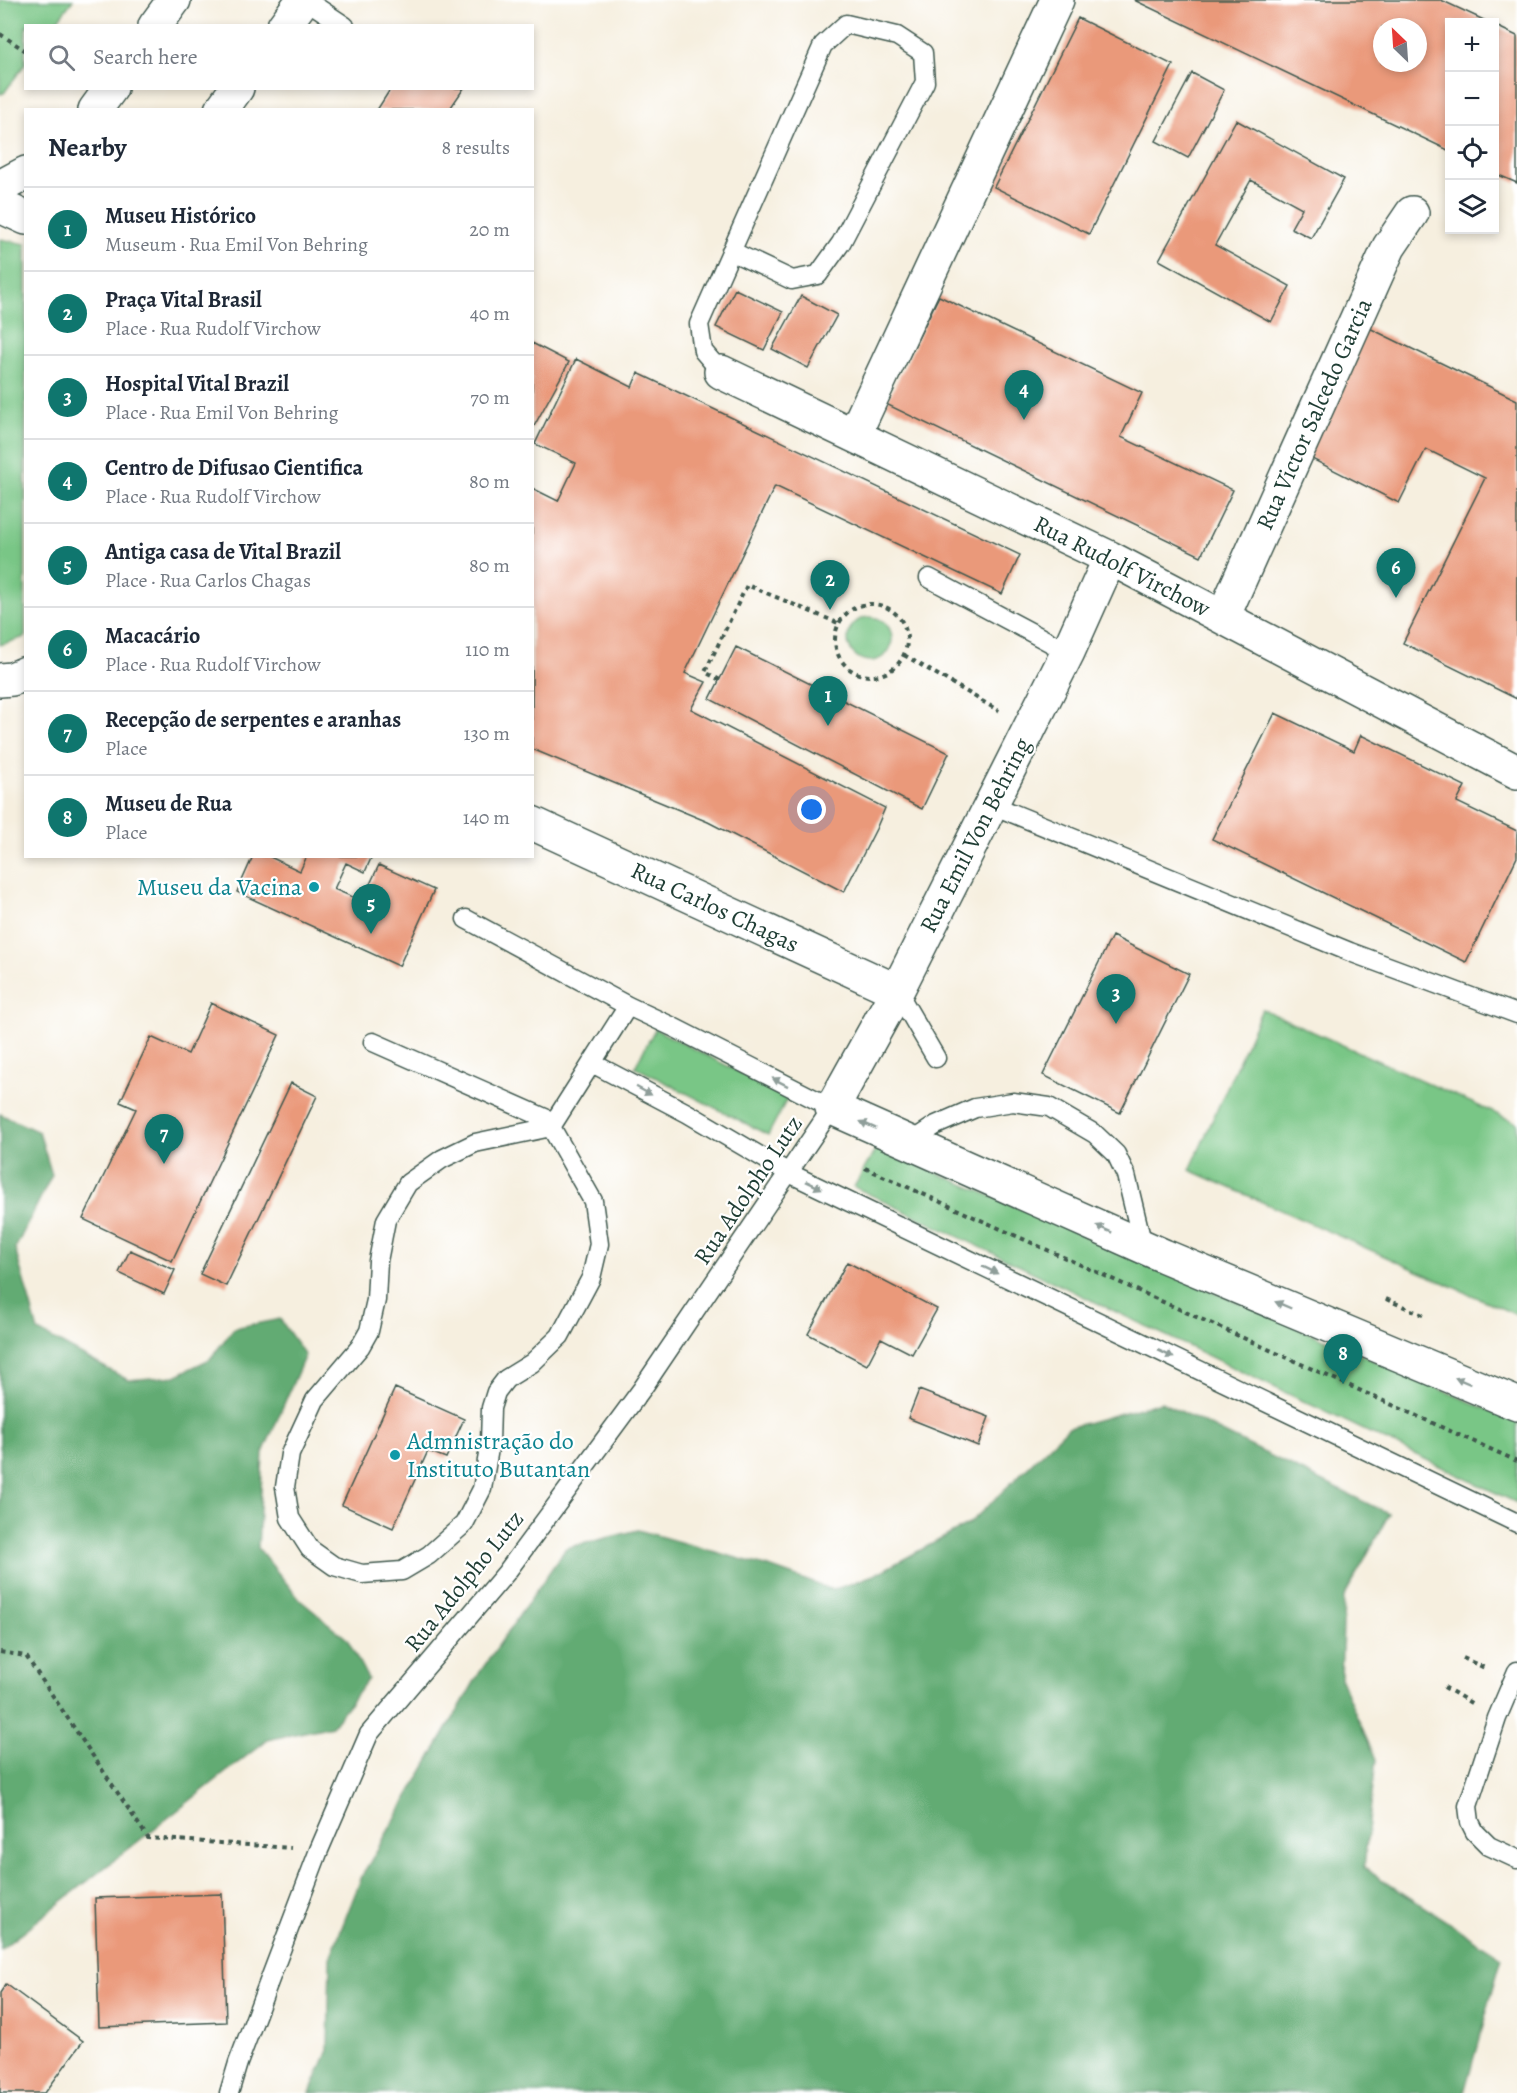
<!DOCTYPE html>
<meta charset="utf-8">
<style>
:root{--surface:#fff;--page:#f2f2f3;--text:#1f2937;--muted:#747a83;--line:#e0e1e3;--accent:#0f766e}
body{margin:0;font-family:Alegreya,serif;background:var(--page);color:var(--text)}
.controls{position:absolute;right:18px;top:18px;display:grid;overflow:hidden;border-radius:0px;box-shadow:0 3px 9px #0003}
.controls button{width:54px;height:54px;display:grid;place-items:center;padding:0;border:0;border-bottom:2px solid var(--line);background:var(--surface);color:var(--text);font:30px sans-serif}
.compass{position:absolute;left:1373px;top:18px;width:54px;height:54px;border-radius:50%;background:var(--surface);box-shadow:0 3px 9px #0003;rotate:335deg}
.you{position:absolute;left:812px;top:810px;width:21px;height:21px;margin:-15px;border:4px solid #fff;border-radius:50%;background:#1a73e8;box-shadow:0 0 0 9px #1a73e833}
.badge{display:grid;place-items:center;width:39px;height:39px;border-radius:50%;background:var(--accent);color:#fff;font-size:20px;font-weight:700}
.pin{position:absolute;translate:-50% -50px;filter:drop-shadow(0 2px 3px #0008)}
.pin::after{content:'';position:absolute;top:32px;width:21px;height:18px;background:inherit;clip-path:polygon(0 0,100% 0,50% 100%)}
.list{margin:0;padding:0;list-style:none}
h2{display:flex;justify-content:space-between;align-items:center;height:78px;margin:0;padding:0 24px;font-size:26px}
h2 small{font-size:20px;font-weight:400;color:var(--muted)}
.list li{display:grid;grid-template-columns:39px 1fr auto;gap:18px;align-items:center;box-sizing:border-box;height:84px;padding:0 24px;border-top:2px solid var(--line)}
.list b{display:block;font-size:22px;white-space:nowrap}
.list p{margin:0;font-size:20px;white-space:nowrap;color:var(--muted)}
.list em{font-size:20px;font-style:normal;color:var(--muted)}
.icon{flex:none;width:33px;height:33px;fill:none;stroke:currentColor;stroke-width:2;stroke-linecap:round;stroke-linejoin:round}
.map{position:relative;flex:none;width:1517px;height:2093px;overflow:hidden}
.search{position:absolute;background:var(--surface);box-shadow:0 3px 9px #0003;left:24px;top:24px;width:510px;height:66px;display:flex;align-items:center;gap:15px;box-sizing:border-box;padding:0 21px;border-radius:0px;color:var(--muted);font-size:22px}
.panel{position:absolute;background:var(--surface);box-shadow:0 3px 9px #0003;left:24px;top:108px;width:510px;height:750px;border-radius:0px}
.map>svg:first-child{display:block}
</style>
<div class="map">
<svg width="1517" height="2093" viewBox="0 0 1517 2093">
<rect width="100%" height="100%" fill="#fff"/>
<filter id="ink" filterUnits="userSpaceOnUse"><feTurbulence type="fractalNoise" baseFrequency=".0167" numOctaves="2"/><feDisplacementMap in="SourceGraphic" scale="12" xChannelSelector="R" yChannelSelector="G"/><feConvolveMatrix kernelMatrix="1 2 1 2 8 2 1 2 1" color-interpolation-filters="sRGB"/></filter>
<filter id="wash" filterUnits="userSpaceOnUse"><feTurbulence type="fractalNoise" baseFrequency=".008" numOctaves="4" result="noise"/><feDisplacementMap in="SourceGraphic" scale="24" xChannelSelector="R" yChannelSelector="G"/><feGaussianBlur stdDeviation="1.35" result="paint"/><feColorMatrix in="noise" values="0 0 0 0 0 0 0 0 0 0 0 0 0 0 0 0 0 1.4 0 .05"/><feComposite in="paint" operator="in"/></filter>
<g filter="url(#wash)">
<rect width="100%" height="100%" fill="#f6efdf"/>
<path fill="#79c686" stroke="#4c825d" stroke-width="1.5" d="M 0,0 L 73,0 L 54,25 L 26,26 L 25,64 L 4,93 L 0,94 Z
M 0,239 L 26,244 L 25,637 L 0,645 Z
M848 639a22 22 0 1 1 44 0a22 22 0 1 1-44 0Z
M 1262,1009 L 1517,1123 L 1517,1315 L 1190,1170 Z
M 655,1029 L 788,1097 L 768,1135 L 635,1067 Z
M 877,1147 L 1517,1422 L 1517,1503 L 854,1187 Z"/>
<path fill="#62ab73" stroke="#407454" stroke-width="1.5" d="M 0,1114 L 39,1132 L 52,1175 L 15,1249 L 38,1331 L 128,1380 L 175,1376 L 210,1359 L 234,1328 L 280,1319 L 305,1355 L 263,1453 L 258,1548 L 300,1600 L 347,1639 L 368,1679 L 332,1726 L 267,1740 L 0,1950 Z
M 1161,1402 L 1389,1514 L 1344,1597 L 1341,1680 L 1376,1759 L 1364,1868 L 1502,1957 L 1464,2093 L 310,2093 L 328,2050 L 330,1958 L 362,1876 L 480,1672 L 566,1548 L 638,1530 L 772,1568 L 833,1590 L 876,1574 L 969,1524 L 1068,1428 Z"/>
<g id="blocks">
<path fill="#ea997a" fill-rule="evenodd" d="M 1134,0 L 1441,0 L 1488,22 L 1450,22 L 1450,151 ZM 1382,27 L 1418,27 L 1418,63 L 1382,63 Z
M 1078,18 L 1173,65 L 1089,234 L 994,187 Z
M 1494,25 L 1517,36 L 1517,183 L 1494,173 Z
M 1192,73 L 1224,90 L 1188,158 L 1156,141 Z
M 391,88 L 464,88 L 449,110 L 377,110 Z
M 1236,120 L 1344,179 L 1311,238 L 1291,228 L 1302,208 L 1251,180 L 1215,245 L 1290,286 L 1271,322 L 1159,260 Z
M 735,289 L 783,312 L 764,350 L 716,327 Z
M 801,296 L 837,315 L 808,368 L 772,349 Z
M 939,296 L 1142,393 L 1121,437 L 1233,490 L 1201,556 L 886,404 Z
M 1357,322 L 1517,400 L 1517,699 L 1403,643 L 1485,478 L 1426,449 L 1399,503 L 1302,454 Z
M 532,343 L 569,362 L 532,430 Z
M 576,359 L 632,387 L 638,373 L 1020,555 L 1002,594 L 775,486 L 685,673 L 706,682 L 691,709 L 885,808 L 876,829 L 844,892 L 708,822 L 532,749 L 532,488 L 558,501 L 576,463 L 535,444 Z
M 736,647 L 949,753 L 922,809 L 710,699 Z
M 1275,713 L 1354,751 L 1361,735 L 1465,786 L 1457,802 L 1517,831 L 1517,857 L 1466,962 L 1212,839 Z
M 253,856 L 268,856 L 300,871 L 307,856 L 372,856 L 365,872 L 346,863 L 334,889 L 362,901 L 379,865 L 434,890 L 399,966 L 237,892 Z
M 1112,936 L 1189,974 L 1120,1113 L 1043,1075 Z
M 211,1003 L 279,1035 L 172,1261 L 83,1219 L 136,1109 L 120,1102 L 151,1037 L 188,1054 Z
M 291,1083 L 317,1096 L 226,1286 L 200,1274 Z
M 130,1250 L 175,1270 L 164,1294 L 119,1273 Z
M 847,1262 L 937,1309 L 912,1354 L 881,1338 L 867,1365 L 808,1334 Z
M 395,1388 L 464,1419 L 446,1458 L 428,1451 L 393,1528 L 342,1505 Z
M 919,1390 L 989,1417 L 978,1446 L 908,1418 Z
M 222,1894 L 226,2022 L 99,2027 L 95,1898 Z
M 6,1984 L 83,2041 L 45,2093 L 0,2093 L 0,1993 Z"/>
</g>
</g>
<g filter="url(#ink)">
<use href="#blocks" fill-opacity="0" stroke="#3f584e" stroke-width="1.5"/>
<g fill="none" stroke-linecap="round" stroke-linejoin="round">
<defs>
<path id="lane" d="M 306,0 L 345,26
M 721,372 L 703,351 L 699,324 L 823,45 L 846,24 L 897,36 L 923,53 L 925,82 L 841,243 L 818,275 L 792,280 L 731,251
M 929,578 L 1068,652
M 990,804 L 1350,952 L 1517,1014
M 897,991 L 936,1058
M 373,1042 L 554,1122
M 592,1063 L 687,1113 L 789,1173 L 1517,1523
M 551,1127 L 593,1201 L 599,1244 L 591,1278 L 560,1336 L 532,1363 L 506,1379 L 496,1392 L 491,1408 L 490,1443 L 482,1489 L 464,1524 L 429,1555 L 402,1571 L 362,1574 L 334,1566 L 310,1549 L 290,1518 L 285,1487 L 290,1454 L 315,1400 L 360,1347 L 369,1331 L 376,1300 L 378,1261 L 386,1220 L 408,1183 L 442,1159 L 475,1143 L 551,1127 L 628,1006
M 909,1143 L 936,1125 L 975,1108 L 1013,1102 L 1049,1107 L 1095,1134 L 1116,1154 L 1126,1175 L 1143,1246
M 1517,1671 L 1497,1718 L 1468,1806 L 1470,1822 L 1475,1832 L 1489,1846 L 1517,1859
M 229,2093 L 238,2063 L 319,1850 L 369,1734 L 506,1573 L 642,1389 L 832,1108 L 673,1027 L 628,1006 L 466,919"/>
<path id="street" d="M 721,372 L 1110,558 L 1517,772
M 854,435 L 1057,0
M 1110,558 L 1068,652 L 897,991 L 832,1108 L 1164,1256 L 1517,1404
M 1223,617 L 1389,247 L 1412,213
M 532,823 L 897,991"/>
<path id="secondary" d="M 155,26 L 174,0
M 284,26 L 303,0
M 95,110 L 111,88
M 221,110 L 237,88
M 0,187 L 26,173
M 0,206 L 26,218
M 0,680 L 12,679 L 26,673"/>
</defs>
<use href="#lane" stroke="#3f584e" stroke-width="21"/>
<use href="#street" stroke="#3f584e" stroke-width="36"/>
<use href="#secondary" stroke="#3f584e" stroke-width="36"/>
<path stroke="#3f584e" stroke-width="4" stroke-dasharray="4.5 4.5" stroke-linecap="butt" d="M 0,34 L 26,51
M835 640a36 36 0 1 1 72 0a36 36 0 1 1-72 0Z
M 904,655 L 999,711
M 720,680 L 705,672 L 747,585 L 838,623
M 865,1168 L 1517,1461
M 1386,1299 L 1425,1316
M 0,1652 L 26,1656 L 148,1838 L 291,1848
M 1463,1658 L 1487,1669
M 1444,1687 L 1473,1704"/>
<use href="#lane" stroke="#fff" stroke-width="18"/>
<use href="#street" stroke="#fff" stroke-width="33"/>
<use href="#secondary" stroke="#fff" stroke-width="33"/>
</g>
<defs><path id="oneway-solid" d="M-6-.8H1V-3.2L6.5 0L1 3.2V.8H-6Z" transform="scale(1.5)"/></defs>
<g fill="#8f9e9a">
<use href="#oneway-solid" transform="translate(780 1082) rotate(-153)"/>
<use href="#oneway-solid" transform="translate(644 1091) rotate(28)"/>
<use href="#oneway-solid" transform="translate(868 1125) rotate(-156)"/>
<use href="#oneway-solid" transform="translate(814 1185) rotate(26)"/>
<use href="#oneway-solid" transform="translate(1104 1229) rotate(-156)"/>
<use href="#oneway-solid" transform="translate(990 1270) rotate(26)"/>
<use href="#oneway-solid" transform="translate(1283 1305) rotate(-157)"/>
<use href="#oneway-solid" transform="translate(1166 1354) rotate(26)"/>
<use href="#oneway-solid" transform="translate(1463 1381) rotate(-157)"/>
</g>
</g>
<g fill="#0f9aa8" stroke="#fff" stroke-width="2">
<circle cx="314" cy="887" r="6"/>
<circle cx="395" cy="1455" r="6"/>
</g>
<g text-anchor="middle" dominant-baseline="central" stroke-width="4.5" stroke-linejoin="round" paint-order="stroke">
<g font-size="24" fill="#1f3d34" stroke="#fff">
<text transform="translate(1314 414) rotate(-66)">Rua Victor Salcedo Garcia</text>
<text transform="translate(1122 566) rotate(27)">Rua Rudolf Virchow</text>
<text transform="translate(975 835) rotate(-63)">Rua Emil Von Behring</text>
<text transform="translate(715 907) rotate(25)">Rua Carlos Chagas</text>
<text transform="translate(748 1190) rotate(-56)">Rua Adolpho Lutz</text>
<text transform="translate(464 1581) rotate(-51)">Rua Adolpho Lutz</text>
</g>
<g font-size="24" fill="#0d838f" stroke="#fff" text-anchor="end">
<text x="302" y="887">Museu da Vacina</text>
<text x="407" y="1441" text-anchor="start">Admnistração do<tspan x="407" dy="28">Instituto Butantan</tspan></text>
</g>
</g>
</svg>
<div class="controls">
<button>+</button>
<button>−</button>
<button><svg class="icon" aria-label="locate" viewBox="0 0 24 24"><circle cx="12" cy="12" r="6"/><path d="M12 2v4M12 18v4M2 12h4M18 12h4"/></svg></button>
<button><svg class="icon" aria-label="layers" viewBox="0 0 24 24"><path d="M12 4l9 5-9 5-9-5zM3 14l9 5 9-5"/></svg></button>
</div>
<svg class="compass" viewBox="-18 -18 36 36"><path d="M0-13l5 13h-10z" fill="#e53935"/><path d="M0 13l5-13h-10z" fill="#747a83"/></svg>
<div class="you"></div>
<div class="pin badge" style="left:828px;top:726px">1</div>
<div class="pin badge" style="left:830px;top:610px">2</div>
<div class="pin badge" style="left:1116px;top:1024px">3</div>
<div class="pin badge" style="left:1024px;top:420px">4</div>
<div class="pin badge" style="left:371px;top:934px">5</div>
<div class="pin badge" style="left:1396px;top:598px">6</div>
<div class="pin badge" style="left:164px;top:1164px">7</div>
<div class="pin badge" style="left:1343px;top:1384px">8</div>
<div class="search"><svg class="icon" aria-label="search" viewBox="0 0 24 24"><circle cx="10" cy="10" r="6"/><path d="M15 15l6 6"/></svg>Search here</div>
<section class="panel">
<h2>Nearby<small>8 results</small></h2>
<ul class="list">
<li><span class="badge">1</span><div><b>Museu Histórico</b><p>Museum · Rua Emil Von Behring</p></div><em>20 m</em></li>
<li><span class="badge">2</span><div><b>Praça Vital Brasil</b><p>Place · Rua Rudolf Virchow</p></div><em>40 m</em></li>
<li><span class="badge">3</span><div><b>Hospital Vital Brazil</b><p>Place · Rua Emil Von Behring</p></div><em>70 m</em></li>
<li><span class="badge">4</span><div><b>Centro de Difusao Cientifica</b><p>Place · Rua Rudolf Virchow</p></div><em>80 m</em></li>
<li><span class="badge">5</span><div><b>Antiga casa de Vital Brazil</b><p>Place · Rua Carlos Chagas</p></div><em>80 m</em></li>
<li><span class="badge">6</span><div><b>Macacário</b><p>Place · Rua Rudolf Virchow</p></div><em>110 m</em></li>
<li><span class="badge">7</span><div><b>Recepção de serpentes e aranhas</b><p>Place</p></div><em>130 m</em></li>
<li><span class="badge">8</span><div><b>Museu de Rua</b><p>Place</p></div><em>140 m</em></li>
</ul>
</section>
</div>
